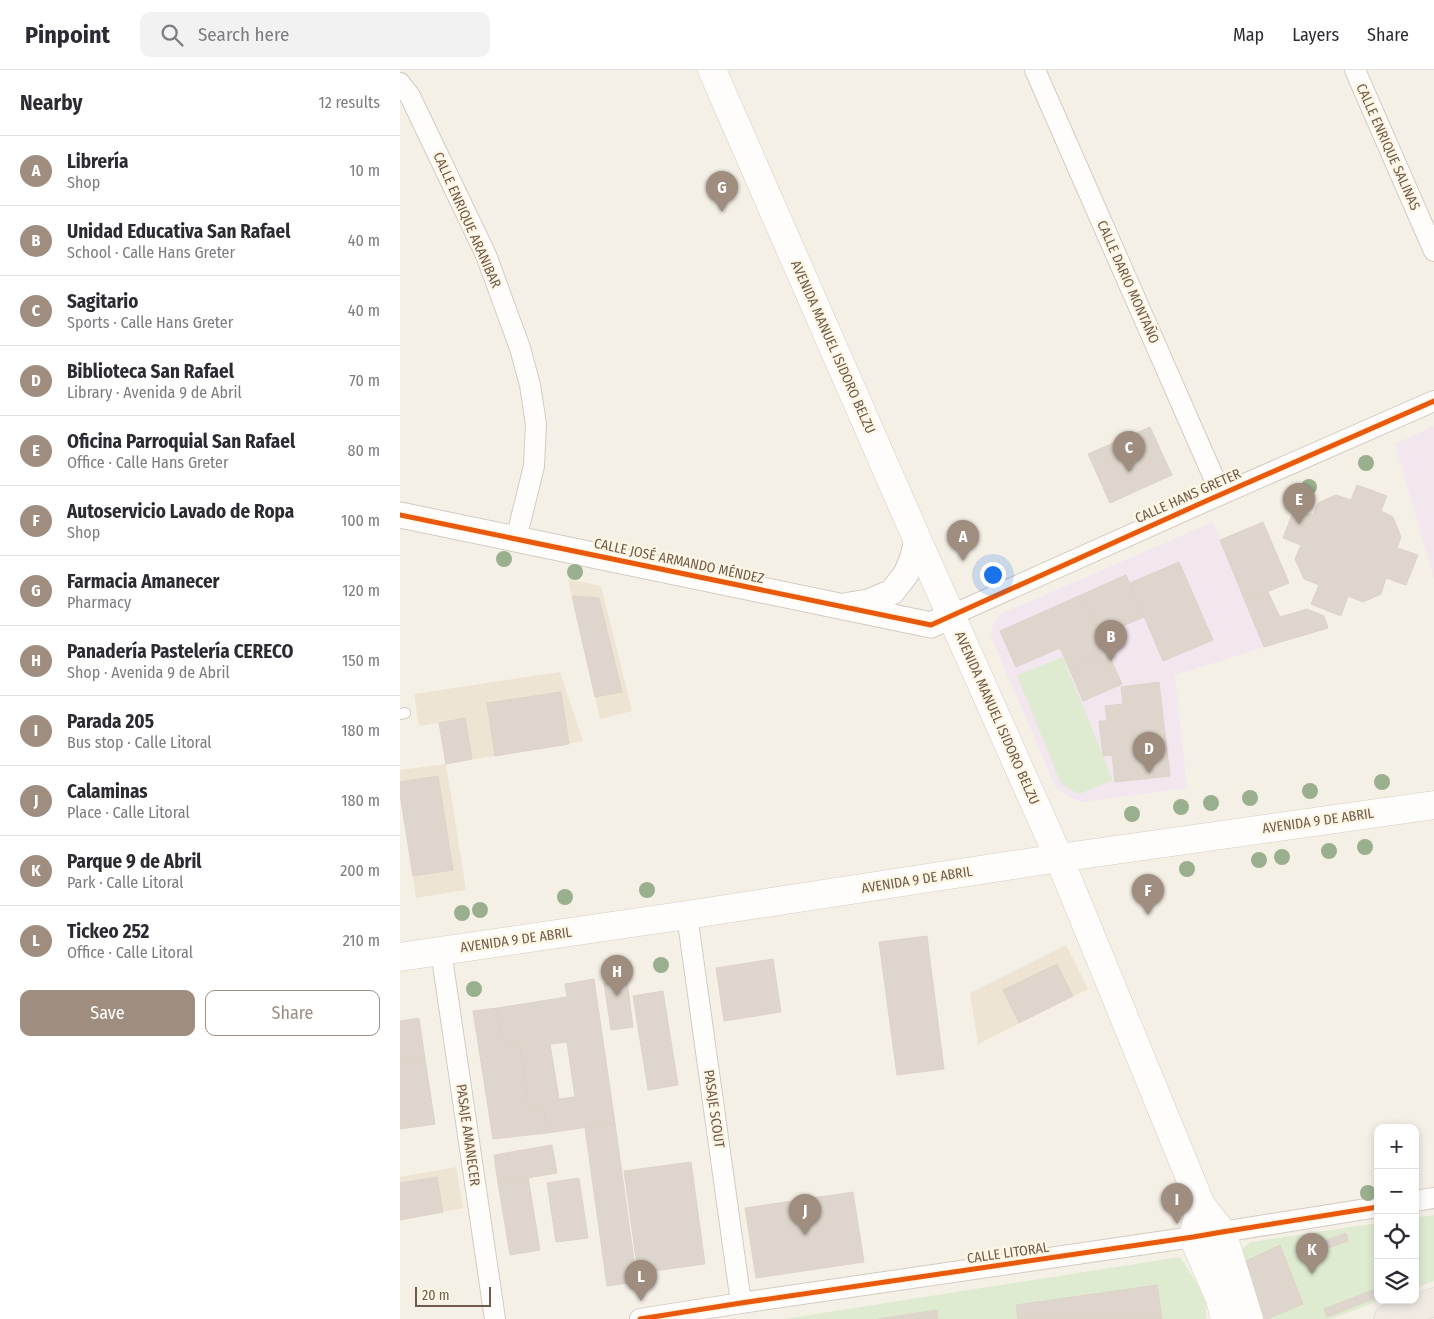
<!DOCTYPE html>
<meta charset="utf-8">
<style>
:root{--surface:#fff;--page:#f2f2f3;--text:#2b2b33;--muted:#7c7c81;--line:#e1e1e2;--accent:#9f8e80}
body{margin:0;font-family:"Fira Sans Condensed",sans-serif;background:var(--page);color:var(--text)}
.controls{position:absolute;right:15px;bottom:15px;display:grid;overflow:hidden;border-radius:10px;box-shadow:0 2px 8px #0003}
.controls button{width:45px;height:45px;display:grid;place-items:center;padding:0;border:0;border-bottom:1px solid var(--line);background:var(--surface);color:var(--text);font:25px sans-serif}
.scale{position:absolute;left:15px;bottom:12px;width:76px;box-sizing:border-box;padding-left:5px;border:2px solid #705a49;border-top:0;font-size:14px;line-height:18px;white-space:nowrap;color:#705a49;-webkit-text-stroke:4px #fef6e5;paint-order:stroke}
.you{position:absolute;left:592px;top:504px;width:18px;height:18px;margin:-12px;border:4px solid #fff;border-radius:50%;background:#1a73e8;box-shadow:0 0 0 8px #1a73e833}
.badge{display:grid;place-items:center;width:32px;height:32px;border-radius:50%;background:var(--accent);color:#fff;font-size:16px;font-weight:700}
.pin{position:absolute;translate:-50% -41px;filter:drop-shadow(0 1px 2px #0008)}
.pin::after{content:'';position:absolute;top:26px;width:18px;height:15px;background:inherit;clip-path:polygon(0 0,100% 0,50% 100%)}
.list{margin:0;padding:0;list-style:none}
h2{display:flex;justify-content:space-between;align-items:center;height:65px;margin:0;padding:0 20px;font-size:21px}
h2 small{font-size:16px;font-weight:400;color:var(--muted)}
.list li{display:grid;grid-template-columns:32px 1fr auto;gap:15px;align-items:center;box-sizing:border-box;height:70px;padding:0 20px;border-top:1px solid var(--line)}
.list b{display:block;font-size:19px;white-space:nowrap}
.list p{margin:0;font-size:16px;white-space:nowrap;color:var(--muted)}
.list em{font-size:16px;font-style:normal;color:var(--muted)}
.actions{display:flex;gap:10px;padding:15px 20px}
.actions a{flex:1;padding:11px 0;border:1px solid var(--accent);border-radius:10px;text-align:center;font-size:18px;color:var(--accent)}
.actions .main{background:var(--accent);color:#fff}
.icon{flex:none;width:28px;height:28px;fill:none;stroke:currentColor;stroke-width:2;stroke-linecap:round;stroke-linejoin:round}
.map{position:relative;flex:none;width:1034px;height:1249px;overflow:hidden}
header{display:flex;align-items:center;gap:30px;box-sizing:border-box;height:70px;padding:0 25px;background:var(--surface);border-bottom:1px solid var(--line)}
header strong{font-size:24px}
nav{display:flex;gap:28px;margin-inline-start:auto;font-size:18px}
.search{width:350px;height:45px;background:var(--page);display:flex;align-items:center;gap:12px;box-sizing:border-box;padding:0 18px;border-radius:10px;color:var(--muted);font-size:19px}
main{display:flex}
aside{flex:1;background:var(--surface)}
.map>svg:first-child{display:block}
</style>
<header>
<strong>Pinpoint</strong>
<div class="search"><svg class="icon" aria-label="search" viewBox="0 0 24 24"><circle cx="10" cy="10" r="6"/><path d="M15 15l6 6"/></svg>Search here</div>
<nav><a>Map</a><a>Layers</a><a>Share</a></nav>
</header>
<main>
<aside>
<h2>Nearby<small>12 results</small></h2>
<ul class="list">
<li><span class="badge">A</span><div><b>Librería</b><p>Shop</p></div><em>10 m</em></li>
<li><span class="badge">B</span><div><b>Unidad Educativa San Rafael</b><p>School · Calle Hans Greter</p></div><em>40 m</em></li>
<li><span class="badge">C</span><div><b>Sagitario</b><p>Sports · Calle Hans Greter</p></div><em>40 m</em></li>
<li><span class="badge">D</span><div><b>Biblioteca San Rafael</b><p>Library · Avenida 9 de Abril</p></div><em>70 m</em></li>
<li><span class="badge">E</span><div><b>Oficina Parroquial San Rafael</b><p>Office · Calle Hans Greter</p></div><em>80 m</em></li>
<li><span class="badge">F</span><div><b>Autoservicio Lavado de Ropa</b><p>Shop</p></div><em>100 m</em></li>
<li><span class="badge">G</span><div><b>Farmacia Amanecer</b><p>Pharmacy</p></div><em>120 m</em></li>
<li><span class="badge">H</span><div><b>Panadería Pastelería CERECO</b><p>Shop · Avenida 9 de Abril</p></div><em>150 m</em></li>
<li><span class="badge">I</span><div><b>Parada 205</b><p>Bus stop · Calle Litoral</p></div><em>180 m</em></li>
<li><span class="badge">J</span><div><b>Calaminas</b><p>Place · Calle Litoral</p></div><em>180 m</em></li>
<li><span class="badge">K</span><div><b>Parque 9 de Abril</b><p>Park · Calle Litoral</p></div><em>200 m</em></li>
<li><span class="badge">L</span><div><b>Tickeo 252</b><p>Office · Calle Litoral</p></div><em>210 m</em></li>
</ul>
<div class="actions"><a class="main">Save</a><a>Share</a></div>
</aside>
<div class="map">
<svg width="1034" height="1249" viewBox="0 0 1034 1249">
<rect width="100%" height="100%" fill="#f5f0e6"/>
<path fill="#eee4d3" d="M 168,509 L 201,516 L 232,641 L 200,649 Z
M 160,602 L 183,671 L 46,694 L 66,820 L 16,828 L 0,724 L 0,700 L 46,694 L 39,653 L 19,656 L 14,624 Z
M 666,875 L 688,919 L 578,974 L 570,923 Z
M 56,1097 L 63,1138 L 0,1150 L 0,1107 Z"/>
<path fill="#f2e6ef" d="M 1034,356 L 1034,509 L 995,374 Z
M 813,452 L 864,577 L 775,605 L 787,718 L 683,732 L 674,729 L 656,718 L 591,567 L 593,554 L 601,544 Z"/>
<path fill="#deebd1" d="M 663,587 L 713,710 L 679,724 L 661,714 L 617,605 Z
M 1034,1145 L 1034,1211 L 1015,1218 L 1015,1148 Z
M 978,1153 L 978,1230 L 981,1230 L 931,1249 L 861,1249 L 843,1187 L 843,1178 L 851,1172 Z
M 780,1187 L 796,1212 L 806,1233 L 806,1249 L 384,1249 Z"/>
<path fill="#ded6cc" stroke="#ddd3c9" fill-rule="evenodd" d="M 750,357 L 772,405 L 710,433 L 688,384 Z
M 957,415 L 987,426 L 981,441 L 993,447 L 1001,467 L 997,478 L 1018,485 L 1006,515 L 986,508 L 981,524 L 963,532 L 948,526 L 941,546 L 911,534 L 919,515 L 904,509 L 895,489 L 901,475 L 883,468 L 894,439 L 913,445 L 918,433 L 936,425 L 951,430 Z
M 863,452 L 889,513 L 845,531 L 820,470 Z
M 779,492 L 813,570 L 763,591 L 730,513 Z
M 726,505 L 744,547 L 699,566 L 681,525 Z
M 868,522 L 880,547 L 907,539 L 924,546 L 928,558 L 864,577 L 845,531 Z
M 681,525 L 707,581 L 669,598 L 660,578 L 616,597 L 600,561 Z
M 172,526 L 199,528 L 222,622 L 195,627 Z
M 707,581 L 722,614 L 683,631 L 669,598 Z
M 759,612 L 770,706 L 715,712 L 712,685 L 703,686 L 699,651 L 707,651 L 705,636 L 723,634 L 721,617 Z
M 161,622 L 169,674 L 95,686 L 87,633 Z
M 65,648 L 72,689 L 46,694 L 39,653 Z
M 38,706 L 53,800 L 13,806 L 0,724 L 0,712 Z
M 527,866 L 544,999 L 497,1005 L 479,872 Z
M 373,889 L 381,942 L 324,951 L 316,898 Z
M 657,894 L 673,926 L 619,953 L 603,920 Z
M 194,909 L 215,1053 L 147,1063 L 143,1035 L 129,1037 L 119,971 L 103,973 L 97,938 L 167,927 L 165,914 ZM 167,972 L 175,1027 L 159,1029 L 150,974 Z
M 227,910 L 233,957 L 211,960 L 204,913 Z
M 263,921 L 278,1015 L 248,1020 L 233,926 Z
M 97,938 L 103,973 L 119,971 L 129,1037 L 143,1035 L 147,1063 L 93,1069 L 73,941 Z
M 19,948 L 25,989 L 0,993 L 0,951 Z
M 25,989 L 35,1054 L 0,1059 L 0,993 Z
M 215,1053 L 237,1212 L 207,1216 L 185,1058 Z
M 152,1075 L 157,1103 L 98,1113 L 94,1085 Z
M 291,1092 L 305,1194 L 238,1203 L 224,1101 Z
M 37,1107 L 43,1142 L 0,1150 L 0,1113 Z
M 128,1107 L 140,1180 L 110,1185 L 98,1113 Z
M 179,1108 L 188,1168 L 156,1172 L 147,1113 Z
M 453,1122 L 464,1192 L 356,1208 L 345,1138 Z
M 946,1163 L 948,1171 L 902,1187 L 899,1180 Z
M 880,1175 L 903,1234 L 868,1249 L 864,1249 L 849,1216 L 844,1192 Z
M 757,1215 L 762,1249 L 618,1249 L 616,1235 Z
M 978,1218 L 978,1227 L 927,1247 L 924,1239 Z
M 537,1240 L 538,1249 L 478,1249 Z"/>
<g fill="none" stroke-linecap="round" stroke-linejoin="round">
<defs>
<path id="service" d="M 0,644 L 5,643"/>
<path id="minor" d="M 635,0 L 821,424
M 955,0 L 1034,181
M 0,13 L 10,26 L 86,185 L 120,278 L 130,315 L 136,354 L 134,396 L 116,469
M 552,545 L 806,431 L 1034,331
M 287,845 L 341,1233
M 41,881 L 95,1249
M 1015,1131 L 1034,1128
M 240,1249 L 341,1233 L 793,1167 L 822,1162 L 978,1137"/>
<path id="tertiary" d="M 0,445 L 531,555 L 552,545
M 449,535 L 469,532 L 492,522 L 506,504 L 513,487 L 517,469"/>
<path id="secondary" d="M 312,0 L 517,469 L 659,788 L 801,1135 L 822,1162 L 849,1249
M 0,887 L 287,845 L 659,788 L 1034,735
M 801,1135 L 793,1167 L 820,1229 L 825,1249"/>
<path id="trunk" d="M 988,1249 L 1034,1232"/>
</defs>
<use href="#service" stroke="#d3cbc2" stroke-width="12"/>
<use href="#minor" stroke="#d3cbc2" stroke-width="22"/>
<use href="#tertiary" stroke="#d3cbc2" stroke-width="27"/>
<use href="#secondary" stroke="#d5cdc3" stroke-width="29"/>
<use href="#trunk" stroke="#d3ccc4" stroke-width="29"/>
<use href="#service" stroke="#fefdfb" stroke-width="10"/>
<use href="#minor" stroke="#fefdfb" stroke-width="20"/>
<use href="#tertiary" stroke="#fefdfb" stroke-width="25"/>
<use href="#secondary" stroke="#fefdfb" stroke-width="28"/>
<use href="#trunk" stroke="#f0eae3" stroke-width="28"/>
<defs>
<path id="cycleway" d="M 0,445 L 531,555 L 806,431 L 1034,331
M 240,1249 L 341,1233 L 793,1167 L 822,1162 L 978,1137"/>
</defs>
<use href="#cycleway" stroke="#fef6e5" stroke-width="8"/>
<use href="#cycleway" stroke="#e8590c" stroke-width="5"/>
</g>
<g fill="#9aaf8d">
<circle cx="966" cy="393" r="8"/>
<circle cx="909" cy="417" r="8"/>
<circle cx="104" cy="489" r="8"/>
<circle cx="175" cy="502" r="8"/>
<circle cx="982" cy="712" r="8"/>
<circle cx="910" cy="721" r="8"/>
<circle cx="850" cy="728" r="8"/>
<circle cx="811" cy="733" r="8"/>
<circle cx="781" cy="737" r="8"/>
<circle cx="732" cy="744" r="8"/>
<circle cx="965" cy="777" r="8"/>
<circle cx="929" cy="781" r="8"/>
<circle cx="882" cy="787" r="8"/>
<circle cx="859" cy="790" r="8"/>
<circle cx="787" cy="799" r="8"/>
<circle cx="247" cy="820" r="8"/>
<circle cx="165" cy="827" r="8"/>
<circle cx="80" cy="840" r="8"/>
<circle cx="62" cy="843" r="8"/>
<circle cx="261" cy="895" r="8"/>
<circle cx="74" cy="919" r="8"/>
<circle cx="968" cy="1123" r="8"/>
</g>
<g text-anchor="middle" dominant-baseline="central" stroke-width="4.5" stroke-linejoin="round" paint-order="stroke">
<g font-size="14" fill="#705a49" stroke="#fef6e5">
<text transform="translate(988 77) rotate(66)">CALLE ENRIQUE SALINAS</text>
<text transform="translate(67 150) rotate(66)">CALLE ENRIQUE ARANIBAR</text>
<text transform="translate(728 212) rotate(66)">CALLE DARIO MONTAÑO</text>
<text transform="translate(433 277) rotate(66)">AVENIDA MANUEL ISIDORO BELZU</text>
<text transform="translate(788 426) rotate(-24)">CALLE HANS GRETER</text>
<text transform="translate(279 491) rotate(12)">CALLE JOSÉ ARMANDO MÉNDEZ</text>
<text transform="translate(597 648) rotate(66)">AVENIDA MANUEL ISIDORO BELZU</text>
<text transform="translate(918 751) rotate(-8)">AVENIDA 9 DE ABRIL</text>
<text transform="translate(517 810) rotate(-9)">AVENIDA 9 DE ABRIL</text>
<text transform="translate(116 870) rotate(-8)">AVENIDA 9 DE ABRIL</text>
<text transform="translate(314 1039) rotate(82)">PASAJE SCOUT</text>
<text transform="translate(68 1065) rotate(82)">PASAJE AMANECER</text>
<text transform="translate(608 1183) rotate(-8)">CALLE LITORAL</text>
</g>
</g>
</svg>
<div class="controls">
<button>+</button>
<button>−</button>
<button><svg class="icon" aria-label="locate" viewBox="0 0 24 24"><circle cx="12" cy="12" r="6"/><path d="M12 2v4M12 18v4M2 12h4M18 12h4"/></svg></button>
<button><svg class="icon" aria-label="layers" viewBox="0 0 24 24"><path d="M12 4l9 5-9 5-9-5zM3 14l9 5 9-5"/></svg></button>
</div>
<div class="scale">20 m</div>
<div class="you"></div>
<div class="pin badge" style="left:563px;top:491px">A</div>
<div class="pin badge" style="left:711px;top:591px">B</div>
<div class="pin badge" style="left:729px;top:402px">C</div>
<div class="pin badge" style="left:749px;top:703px">D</div>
<div class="pin badge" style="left:899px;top:454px">E</div>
<div class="pin badge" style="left:748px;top:845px">F</div>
<div class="pin badge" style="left:322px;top:142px">G</div>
<div class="pin badge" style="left:217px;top:926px">H</div>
<div class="pin badge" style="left:777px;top:1154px">I</div>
<div class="pin badge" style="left:405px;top:1165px">J</div>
<div class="pin badge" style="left:912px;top:1204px">K</div>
<div class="pin badge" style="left:241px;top:1231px">L</div>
</div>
</main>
